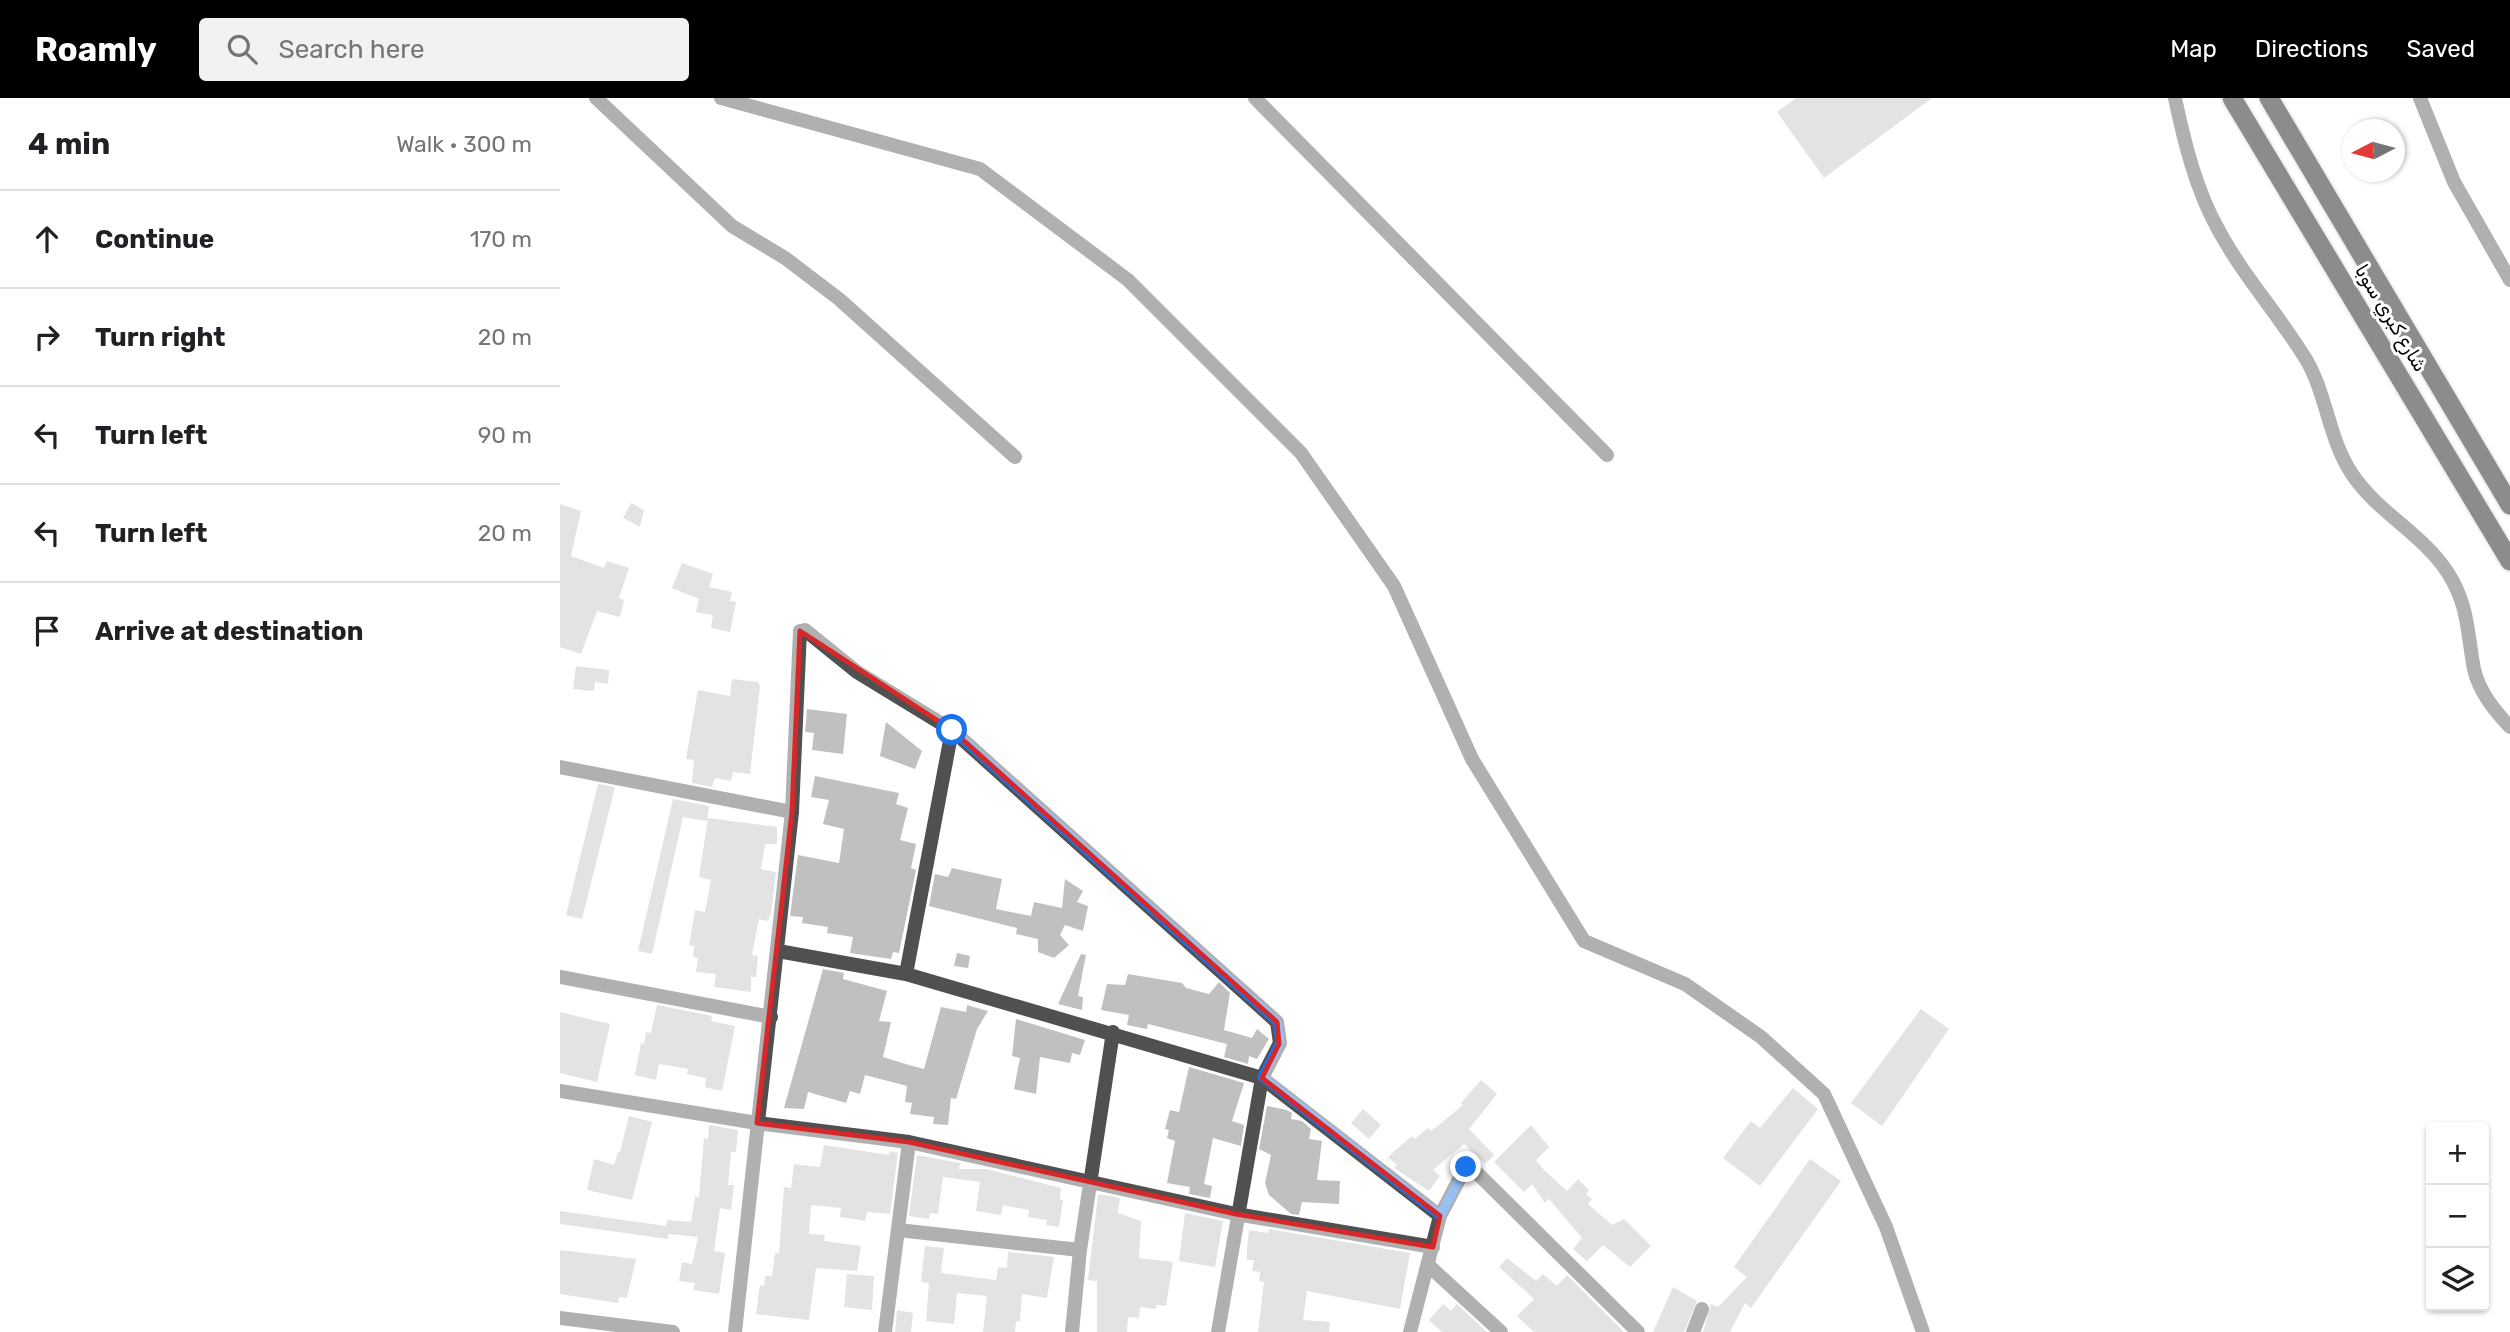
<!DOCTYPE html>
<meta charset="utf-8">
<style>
:root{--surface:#fff;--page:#f2f2f2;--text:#202124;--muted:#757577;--line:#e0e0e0;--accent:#000}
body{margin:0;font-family:Rubik,"Noto Sans Arabic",sans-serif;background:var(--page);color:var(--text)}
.controls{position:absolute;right:21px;bottom:21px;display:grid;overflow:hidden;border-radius:7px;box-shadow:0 2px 5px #0004}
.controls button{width:63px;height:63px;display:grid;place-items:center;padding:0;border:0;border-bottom:2px solid var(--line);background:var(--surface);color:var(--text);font:35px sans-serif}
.compass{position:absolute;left:1782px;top:21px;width:63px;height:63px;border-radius:50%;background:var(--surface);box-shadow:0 2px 5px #0004;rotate:264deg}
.stop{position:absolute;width:21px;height:21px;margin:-16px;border:5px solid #1a73e8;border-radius:50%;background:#fff}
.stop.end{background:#1a73e8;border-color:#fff;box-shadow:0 2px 7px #0008}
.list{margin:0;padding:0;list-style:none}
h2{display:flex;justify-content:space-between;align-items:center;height:91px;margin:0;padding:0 28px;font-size:30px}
h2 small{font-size:23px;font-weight:400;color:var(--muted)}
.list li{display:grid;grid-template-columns:46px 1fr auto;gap:21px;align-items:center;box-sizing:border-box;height:98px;padding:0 28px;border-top:2px solid var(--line)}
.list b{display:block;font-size:26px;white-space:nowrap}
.list em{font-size:23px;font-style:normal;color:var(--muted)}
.icon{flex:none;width:38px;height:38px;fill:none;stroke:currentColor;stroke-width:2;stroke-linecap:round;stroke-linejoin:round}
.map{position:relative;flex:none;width:1950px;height:1234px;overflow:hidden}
header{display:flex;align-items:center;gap:42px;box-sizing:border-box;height:98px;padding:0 35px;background:var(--accent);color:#fff}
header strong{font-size:33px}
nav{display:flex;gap:38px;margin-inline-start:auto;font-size:24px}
.search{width:490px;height:63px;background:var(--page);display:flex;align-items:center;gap:18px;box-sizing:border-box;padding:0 24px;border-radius:7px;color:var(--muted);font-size:26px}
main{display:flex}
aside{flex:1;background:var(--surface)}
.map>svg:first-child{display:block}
</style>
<header>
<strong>Roamly</strong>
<div class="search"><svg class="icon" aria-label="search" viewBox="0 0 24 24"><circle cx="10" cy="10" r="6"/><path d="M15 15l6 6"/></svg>Search here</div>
<nav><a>Map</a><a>Directions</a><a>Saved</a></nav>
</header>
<main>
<aside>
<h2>4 min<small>Walk · 300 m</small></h2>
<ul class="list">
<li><svg class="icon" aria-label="ahead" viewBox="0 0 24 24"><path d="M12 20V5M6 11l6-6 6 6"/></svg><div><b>Continue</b></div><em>170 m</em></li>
<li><svg class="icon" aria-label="right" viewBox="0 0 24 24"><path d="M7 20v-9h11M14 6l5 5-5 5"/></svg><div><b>Turn right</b></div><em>20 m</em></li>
<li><svg class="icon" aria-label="left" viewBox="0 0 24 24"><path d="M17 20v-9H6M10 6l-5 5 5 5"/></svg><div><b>Turn left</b></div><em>90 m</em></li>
<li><svg class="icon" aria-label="left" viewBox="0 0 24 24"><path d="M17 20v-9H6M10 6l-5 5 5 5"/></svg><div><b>Turn left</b></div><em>20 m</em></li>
<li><svg class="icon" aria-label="arrive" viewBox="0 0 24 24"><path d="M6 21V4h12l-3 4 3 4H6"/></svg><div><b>Arrive at destination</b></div></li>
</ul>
</aside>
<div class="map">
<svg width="1950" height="1234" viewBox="0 0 1950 1234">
<rect width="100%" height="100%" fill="#fff"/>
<path fill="#c0c0c0" d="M 1236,0 L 1372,0 L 1264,80 L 1217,14 Z
M 71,405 L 84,412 L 80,429 L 63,420 Z
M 0,406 L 21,413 L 11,458 L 44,470 L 47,463 L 69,470 L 59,500 L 64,502 L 60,519 L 37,513 L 21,556 L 0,549 Z
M 122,465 L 153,476 L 149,489 L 172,494 L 170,503 L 176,504 L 170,534 L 151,530 L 153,517 L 136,514 L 139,501 L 112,490 Z
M 16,568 L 49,572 L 48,586 L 35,584 L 34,593 L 13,591 Z
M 172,581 L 198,584 L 200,588 L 190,676 L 173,674 L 171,683 L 155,680 L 152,689 L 132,685 L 134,662 L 126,661 L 138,592 L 170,598 Z
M 247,611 L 287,616 L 283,656 L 252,652 L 254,635 L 245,634 Z
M 326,624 L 362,653 L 355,671 L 320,658 Z
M 255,678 L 339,695 L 336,706 L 348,710 L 340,742 L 356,746 L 351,770 L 356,772 L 339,855 L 333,854 L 331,861 L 290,855 L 293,839 L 267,835 L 268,829 L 242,825 L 243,819 L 230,818 L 238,757 L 279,765 L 284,731 L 263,726 L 269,702 L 251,699 Z
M 38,686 L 55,689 L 22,821 L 6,817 Z
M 113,701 L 149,708 L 147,723 L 123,719 L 92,856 L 78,853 Z
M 148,720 L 217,729 L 217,746 L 205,746 L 201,771 L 216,774 L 211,816 L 208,823 L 199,821 L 192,857 L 198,858 L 196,879 L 191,879 L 191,894 L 154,889 L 156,876 L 136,874 L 138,860 L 133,859 L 134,848 L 129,847 L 135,812 L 145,814 L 151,782 L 139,779 Z
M 392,770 L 442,781 L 436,811 L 471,818 L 474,804 L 502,810 L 505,781 L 523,793 L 517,804 L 528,808 L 523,833 L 505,827 L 500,837 L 509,847 L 494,860 L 478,854 L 478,841 L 456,836 L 457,830 L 369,808 L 375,776 L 388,779 Z
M 397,855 L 410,858 L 408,870 L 394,868 Z
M 521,856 L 526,857 L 518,898 L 523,899 L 522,912 L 498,906 Z
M 263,871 L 284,875 L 283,881 L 327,893 L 319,923 L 331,924 L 323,959 L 349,967 L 364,971 L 381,909 L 406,914 L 407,907 L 428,913 L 417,931 L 396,1001 L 391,1000 L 388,1027 L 373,1026 L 374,1019 L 350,1016 L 352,1005 L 345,1004 L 347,988 L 305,977 L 300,996 L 290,993 L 286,1005 L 248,994 L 244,1011 L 224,1010 Z
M 568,876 L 622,885 L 626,890 L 649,896 L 659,884 L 670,895 L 664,932 L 692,940 L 697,931 L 709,941 L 697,961 L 689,958 L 688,966 L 664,959 L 667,946 L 588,926 L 587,931 L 567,927 L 569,917 L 541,912 L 547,886 L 565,887 Z
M 97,907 L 152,918 L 151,923 L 175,928 L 162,993 L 145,989 L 146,980 L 127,976 L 128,971 L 99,966 L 96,982 L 75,977 L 81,945 L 84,946 L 86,934 L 91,935 Z
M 1361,911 L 1389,931 L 1322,1028 L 1291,1005 Z
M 0,914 L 50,926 L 37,984 L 0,975 Z
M 456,921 L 525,942 L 520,957 L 512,955 L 510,965 L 480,959 L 476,996 L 454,991 L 460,960 L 452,958 Z
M 629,969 L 684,985 L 672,1023 L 684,1027 L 681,1048 L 653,1040 L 644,1086 L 652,1088 L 650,1100 L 629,1096 L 630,1089 L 607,1085 L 615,1043 L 607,1040 L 609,1032 L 605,1031 L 610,1012 L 619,1014 Z
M 921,982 L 937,996 L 909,1031 L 934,1057 L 925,1066 L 904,1046 L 873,1072 L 880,1078 L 869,1093 L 834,1070 L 837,1067 L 828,1059 L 852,1038 L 855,1041 L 868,1030 L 871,1033 L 879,1027 L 903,1007 L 901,1005 Z
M 1233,990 L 1258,1011 L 1200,1088 L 1163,1060 L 1191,1023 L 1200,1030 Z
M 707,1008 L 727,1012 L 732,1015 L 731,1021 L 742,1023 L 751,1031 L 749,1041 L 762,1043 L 757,1082 L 780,1083 L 779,1106 L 742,1104 L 739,1117 L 731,1116 L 709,1097 L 705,1085 L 711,1057 L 699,1051 Z
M 803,1011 L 821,1027 L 809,1041 L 791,1025 Z
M 69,1018 L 92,1024 L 72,1102 L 27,1092 L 34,1061 L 54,1067 L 58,1054 L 60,1054 Z
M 149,1027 L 178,1032 L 176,1054 L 171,1054 L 168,1087 L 174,1087 L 171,1112 L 160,1110 L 154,1153 L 165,1155 L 159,1196 L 133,1192 L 135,1185 L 119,1183 L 122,1164 L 132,1166 L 138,1139 L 108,1136 L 108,1141 L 0,1126 L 0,1113 L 106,1128 L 107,1122 L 131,1124 L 135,1099 L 139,1099 L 144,1040 L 148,1041 Z
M 971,1027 L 989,1049 L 976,1062 L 984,1072 L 1007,1093 L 1018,1081 L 1029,1092 L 1026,1096 L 1032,1101 L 1028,1106 L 1052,1127 L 1064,1121 L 1091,1148 L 1070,1169 L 1043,1147 L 1027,1163 L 1013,1151 L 1022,1140 L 989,1101 L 985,1105 L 972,1086 L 964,1094 L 934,1064 Z
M 264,1047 L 329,1057 L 330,1053 L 338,1055 L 330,1116 L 307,1114 L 305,1123 L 280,1119 L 281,1110 L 251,1107 L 249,1136 L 265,1137 L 264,1143 L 301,1148 L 297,1173 L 256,1170 L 249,1222 L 196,1216 L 200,1187 L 204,1188 L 205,1178 L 212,1178 L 215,1155 L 219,1155 L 224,1089 L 231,1090 L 234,1066 L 260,1069 Z
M 357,1057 L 400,1065 L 399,1071 L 426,1071 L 501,1090 L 500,1102 L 503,1102 L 499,1129 L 486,1127 L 487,1122 L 468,1119 L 469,1112 L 443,1107 L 441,1117 L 416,1113 L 420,1084 L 383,1079 L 378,1116 L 370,1115 L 369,1121 L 349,1118 Z
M 1250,1061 L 1281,1083 L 1191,1210 L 1185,1205 L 1170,1234 L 1143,1234 L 1151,1206 L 1158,1209 L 1187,1179 L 1174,1169 Z
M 538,1096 L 560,1100 L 558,1115 L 581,1123 L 579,1160 L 613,1164 L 606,1208 L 596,1207 L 596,1211 L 580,1209 L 579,1220 L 568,1219 L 567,1234 L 537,1234 L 537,1183 L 528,1182 Z
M 625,1115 L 663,1123 L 655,1169 L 619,1163 Z
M 709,1131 L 850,1155 L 840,1211 L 747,1193 L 743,1222 L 770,1224 L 769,1234 L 698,1234 L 704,1184 L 699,1183 L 700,1174 L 692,1173 L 694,1162 L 687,1162 L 687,1151 L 689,1132 L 708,1135 Z
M 365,1148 L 384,1150 L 381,1175 L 436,1182 L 438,1169 L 447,1170 L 448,1154 L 494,1159 L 487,1200 L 462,1196 L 460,1224 L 456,1223 L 455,1234 L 423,1234 L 427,1198 L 397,1195 L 394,1226 L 366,1223 L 369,1185 L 361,1184 Z
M 0,1152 L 76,1161 L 67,1200 L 59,1199 L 58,1205 L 0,1196 Z
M 947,1160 L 976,1183 L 983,1176 L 997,1188 L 1007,1177 L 1064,1234 L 974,1234 L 957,1218 L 974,1201 L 939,1169 Z
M 287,1176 L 314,1178 L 312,1212 L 284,1209 Z
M 1113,1189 L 1137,1203 L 1124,1234 L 1093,1234 Z
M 883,1206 L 891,1213 L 897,1206 L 927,1234 L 882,1234 L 869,1222 Z
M 337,1212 L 353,1215 L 351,1234 L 335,1234 Z"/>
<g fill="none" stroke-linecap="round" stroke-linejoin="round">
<defs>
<path id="trunk" d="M 1672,0 L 1950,463
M 1709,0 L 1950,407"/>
</defs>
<use href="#trunk" stroke="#dbdbdb" stroke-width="23"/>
<path stroke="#505050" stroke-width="14" d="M 36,0 L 172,128 L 225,160 L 279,201 L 455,359
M 161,0 L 420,71 L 568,182 L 741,355 L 834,488 L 912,661 L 1024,843 L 1125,886 L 1201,939 L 1264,996 L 1326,1129 L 1363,1234
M 695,0 L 1047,357
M 1615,0 C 1624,43 1636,92 1658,131 C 1683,178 1720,218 1747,263 C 1767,298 1769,342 1792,376 C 1818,415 1863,436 1888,475 C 1909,508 1907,535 1914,571 C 1919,594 1935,613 1950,629
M 1860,0 L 1894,84 L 1950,182
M 0,669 L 232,714
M 346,876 L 392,632
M 0,879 L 211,919
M 0,993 L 197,1025 L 349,1044 L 676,1116 L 873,1149
M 338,1132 L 520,1152
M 868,1167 L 941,1234
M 0,1220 L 113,1234
M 175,1234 L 232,714 L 240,533 L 245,532 L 297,574 L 392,632 L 717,924 L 720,945 L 702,980 L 346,876 L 218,853
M 325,1234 L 349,1044
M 512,1234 L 520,1152 L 553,934
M 658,1234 L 702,980 L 880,1118
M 850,1234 L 880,1118 L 904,1072 L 911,1069 L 1078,1234
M 1133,1234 L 1142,1211"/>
<use href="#trunk" stroke="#000" stroke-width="19"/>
</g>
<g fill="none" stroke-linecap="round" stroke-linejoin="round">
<path stroke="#1a73e8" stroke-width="9" d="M 392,632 L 717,924 L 720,944 L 702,979 L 880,1118 L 906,1069"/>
</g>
<path d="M0 0H1950V1234H0ZM 240,533 L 392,632 L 717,924 L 719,946 L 702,980 L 880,1118 L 873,1149 L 676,1116 L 349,1044 L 197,1025 L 232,714 Z" fill="#fff" fill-opacity=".55" fill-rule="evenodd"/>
<path fill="none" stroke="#d62828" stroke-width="5" stroke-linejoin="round" d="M 240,533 L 392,632 L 717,924 L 719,946 L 702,980 L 880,1118 L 873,1149 L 676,1116 L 349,1044 L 197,1025 L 232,714 Z"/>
<g text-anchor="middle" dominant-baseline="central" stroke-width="6" stroke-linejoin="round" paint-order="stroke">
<g font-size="19" fill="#000" stroke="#fff">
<text transform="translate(1831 220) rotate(59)">شارع كبري سوبا</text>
</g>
</g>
</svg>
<div class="controls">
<button>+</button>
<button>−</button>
<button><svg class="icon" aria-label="layers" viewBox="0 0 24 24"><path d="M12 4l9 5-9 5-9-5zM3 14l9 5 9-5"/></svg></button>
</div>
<svg class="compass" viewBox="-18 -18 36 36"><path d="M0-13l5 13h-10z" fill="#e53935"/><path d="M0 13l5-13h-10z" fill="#757577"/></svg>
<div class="stop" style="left:392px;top:632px"></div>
<div class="stop end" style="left:906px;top:1069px"></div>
</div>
</main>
